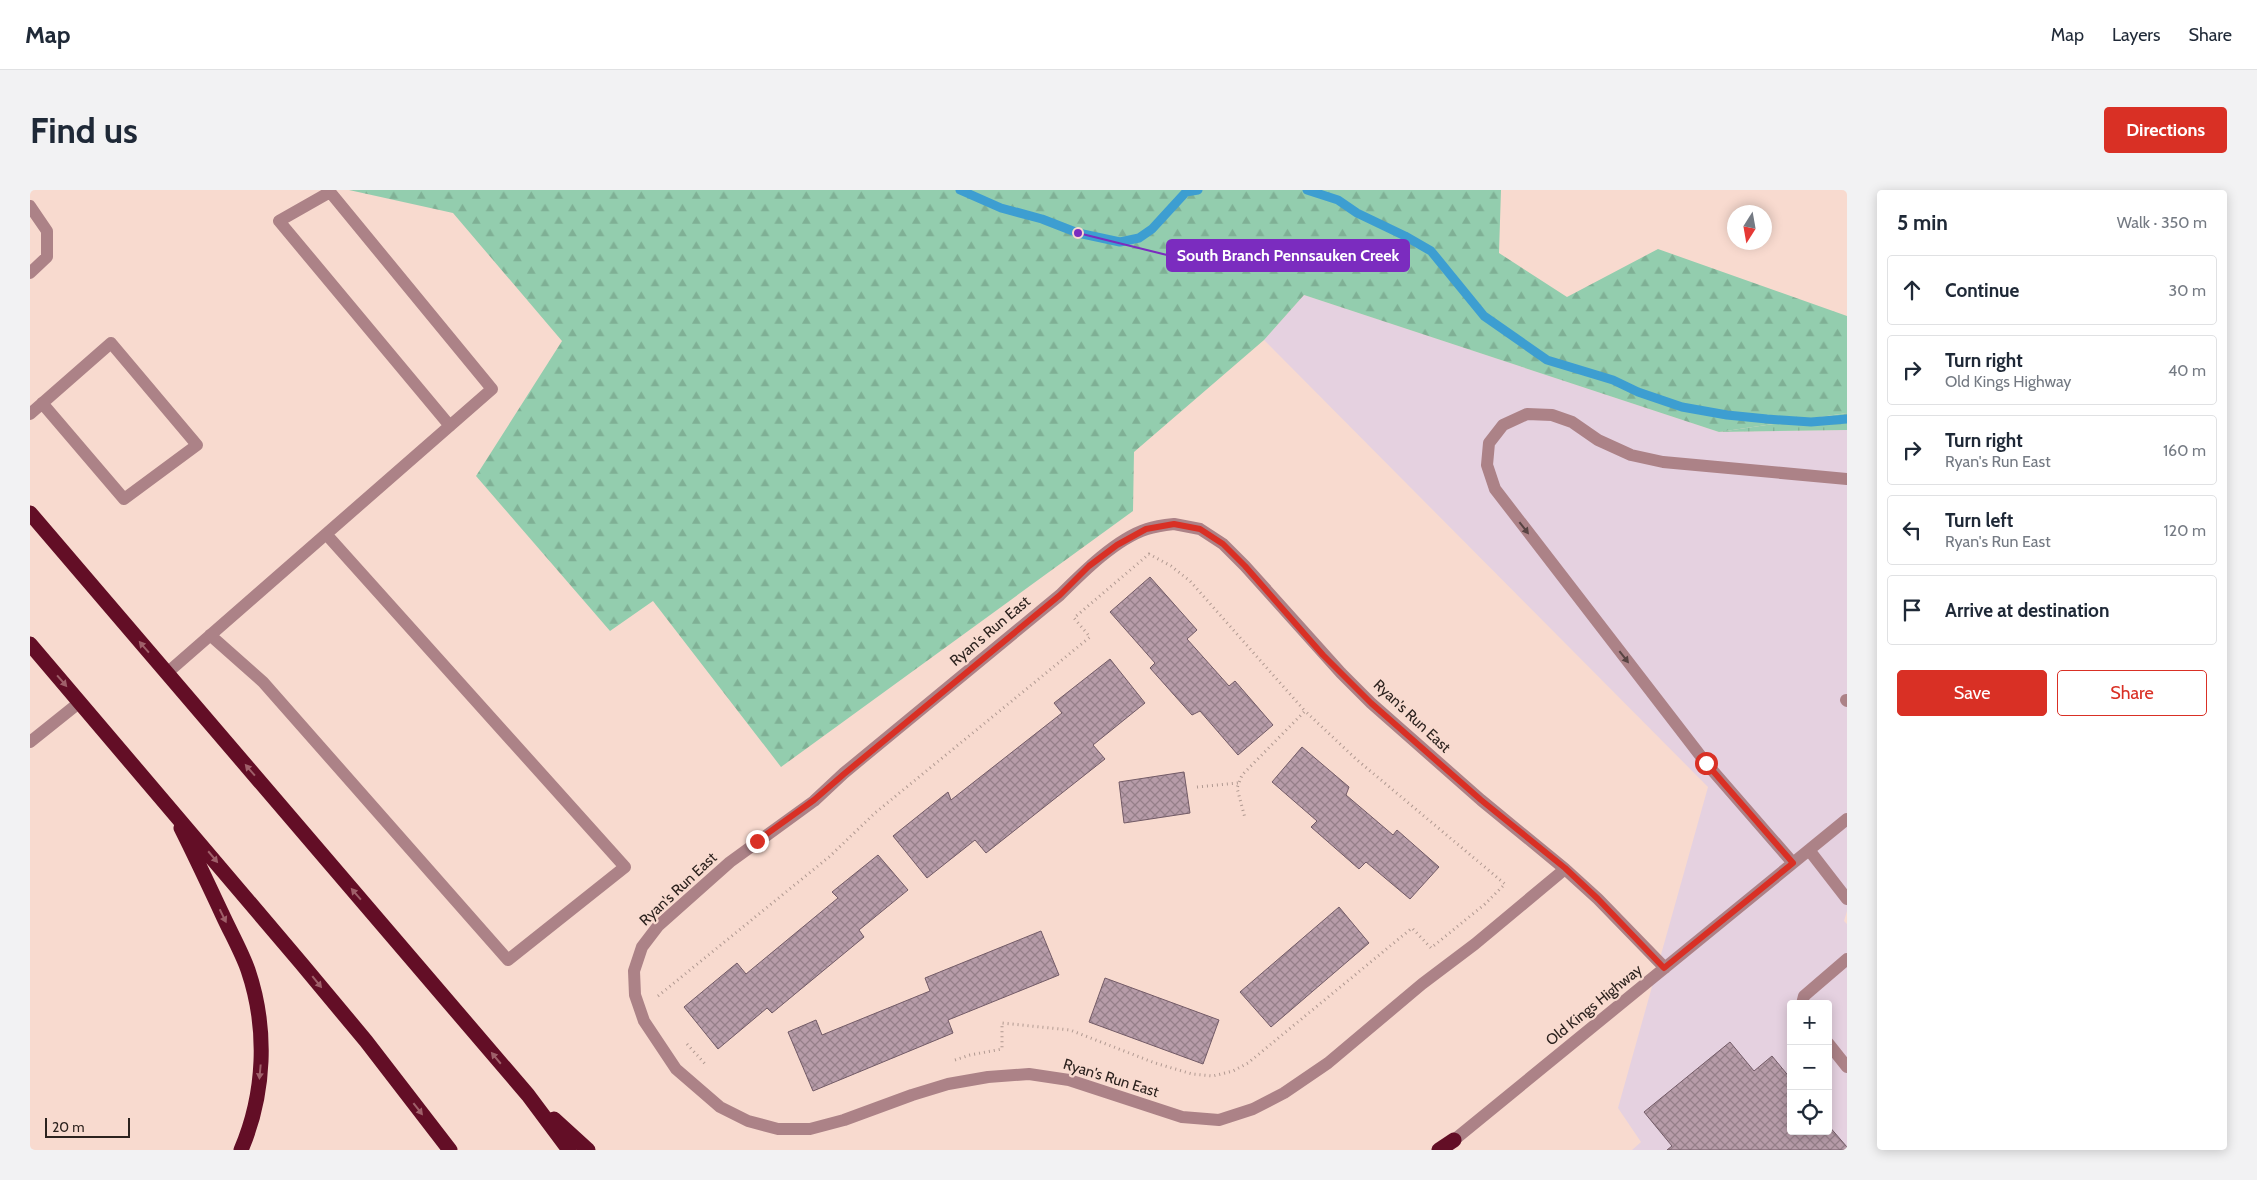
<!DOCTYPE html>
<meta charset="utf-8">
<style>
:root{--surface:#fff;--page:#f2f2f3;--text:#1f2937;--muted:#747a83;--line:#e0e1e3;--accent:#d93025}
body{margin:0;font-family:Cabin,sans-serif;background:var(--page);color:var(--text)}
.controls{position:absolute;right:15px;bottom:15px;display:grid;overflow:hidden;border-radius:5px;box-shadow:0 2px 12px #0003}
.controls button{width:45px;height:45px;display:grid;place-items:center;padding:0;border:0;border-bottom:1px solid var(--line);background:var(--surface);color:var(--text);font:25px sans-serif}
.compass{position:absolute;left:1697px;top:15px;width:45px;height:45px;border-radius:50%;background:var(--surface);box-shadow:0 2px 12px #0003;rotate:191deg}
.scale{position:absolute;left:15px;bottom:12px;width:85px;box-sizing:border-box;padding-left:5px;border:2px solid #2c221e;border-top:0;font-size:14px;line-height:18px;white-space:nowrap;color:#2c221e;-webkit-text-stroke:4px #f8dacf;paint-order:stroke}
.stop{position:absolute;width:15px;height:15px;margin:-11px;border:4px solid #d93025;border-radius:50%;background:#fff}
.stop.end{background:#d93025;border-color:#fff;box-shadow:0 1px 5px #0008}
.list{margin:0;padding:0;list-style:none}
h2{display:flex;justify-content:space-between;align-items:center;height:65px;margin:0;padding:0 20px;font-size:21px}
h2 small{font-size:16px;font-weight:400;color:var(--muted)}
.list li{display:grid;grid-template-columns:32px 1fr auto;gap:15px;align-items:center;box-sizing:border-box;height:70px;margin:0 10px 10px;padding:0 10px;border:1px solid var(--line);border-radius:5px}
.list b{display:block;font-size:19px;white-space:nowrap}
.list p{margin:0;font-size:16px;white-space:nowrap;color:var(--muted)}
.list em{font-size:16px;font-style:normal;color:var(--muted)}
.actions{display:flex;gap:10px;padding:15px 20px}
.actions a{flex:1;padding:11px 0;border:1px solid var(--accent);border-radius:5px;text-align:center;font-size:18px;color:var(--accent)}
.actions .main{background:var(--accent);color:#fff}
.icon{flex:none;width:28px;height:28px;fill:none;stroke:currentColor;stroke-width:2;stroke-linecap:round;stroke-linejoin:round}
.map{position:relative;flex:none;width:1817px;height:960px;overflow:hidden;border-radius:5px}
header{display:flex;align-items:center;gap:30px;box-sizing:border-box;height:70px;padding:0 25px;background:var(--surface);border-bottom:1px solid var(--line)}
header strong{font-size:24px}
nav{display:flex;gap:28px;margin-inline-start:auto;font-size:18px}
.intro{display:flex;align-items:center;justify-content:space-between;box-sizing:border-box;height:120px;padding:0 30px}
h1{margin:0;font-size:35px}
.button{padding:12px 22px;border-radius:5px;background:var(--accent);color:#fff;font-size:18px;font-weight:700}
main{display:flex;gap:30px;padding:0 30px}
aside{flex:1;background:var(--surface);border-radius:5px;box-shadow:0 2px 12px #0003}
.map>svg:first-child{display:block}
</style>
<header>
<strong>Map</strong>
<nav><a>Map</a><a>Layers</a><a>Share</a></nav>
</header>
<div class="intro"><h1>Find us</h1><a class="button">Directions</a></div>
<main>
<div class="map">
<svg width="1817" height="960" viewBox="0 0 1817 960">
<defs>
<pattern id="forest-firs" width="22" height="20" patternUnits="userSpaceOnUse" patternTransform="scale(1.25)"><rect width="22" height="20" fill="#93cdae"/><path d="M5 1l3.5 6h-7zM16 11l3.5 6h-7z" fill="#7fb095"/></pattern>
<pattern id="wetland-marsh" width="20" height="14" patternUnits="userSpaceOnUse" patternTransform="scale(1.25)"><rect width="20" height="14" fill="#93cdae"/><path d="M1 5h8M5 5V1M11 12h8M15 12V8" fill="none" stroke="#7fb095"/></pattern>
<pattern id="building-cross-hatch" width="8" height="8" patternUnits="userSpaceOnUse" patternTransform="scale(1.25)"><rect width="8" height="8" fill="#b79ca9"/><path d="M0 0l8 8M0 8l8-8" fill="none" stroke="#957f89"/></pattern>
</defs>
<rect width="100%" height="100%" fill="#f8dacf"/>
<path fill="#e5d1e0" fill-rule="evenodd" d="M 1274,105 L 1689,242 L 1817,240 L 1817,721 L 1814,731 L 1817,734 L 1817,960 L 1602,960 L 1611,952 L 1588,918 L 1678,597 L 1234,150 ZM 1761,814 L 1798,814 L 1798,941 L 1761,941 Z"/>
<path fill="url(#forest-firs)" d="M 319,0 L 1471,0 L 1469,63 L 1537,107 L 1628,59 L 1817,126 L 1817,223 L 1689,242 L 1274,105 L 1234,150 L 1104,262 L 1103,321 L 751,577 L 623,411 L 580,441 L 446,286 L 532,151 L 423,23 Z"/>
<path fill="url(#wetland-marsh)" d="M 1817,223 L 1817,240 L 1689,242 Z"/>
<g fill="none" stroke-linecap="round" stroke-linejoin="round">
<path stroke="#3d9ed1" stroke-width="9" d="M 930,0 L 971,18 L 1012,29 L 1048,43 L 1090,52 L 1109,48 L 1122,39 L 1156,2 L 1168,0
M 1277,0 L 1308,10 L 1327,23 L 1375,46 L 1401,61 L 1454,126 L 1517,170 L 1583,190 L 1608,202 L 1652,217 L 1697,225 L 1737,229 L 1781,232 L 1817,229"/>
</g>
<path fill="url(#building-cross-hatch)" stroke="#725a66" d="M 1120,387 L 1167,440 L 1157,449 L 1199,496 L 1205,491 L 1243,535 L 1208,565 L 1170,521 L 1162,525 L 1120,478 L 1125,473 L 1080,422 Z
M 1080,469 L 1115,513 L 1063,555 L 1075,569 L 956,663 L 945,650 L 897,688 L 863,646 L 918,602 L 921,610 L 1032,523 L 1024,513 Z
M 1272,557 L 1319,597 L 1316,605 L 1363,645 L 1367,640 L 1409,677 L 1380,709 L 1336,672 L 1329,679 L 1281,637 L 1287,631 L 1242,592 Z
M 1154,582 L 1160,623 L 1094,633 L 1089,592 Z
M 848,665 L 878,700 L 829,740 L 834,747 L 742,823 L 737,818 L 688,859 L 654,817 L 707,773 L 716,784 L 808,708 L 802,702 Z
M 1309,717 L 1339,753 L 1241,837 L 1210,802 Z
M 1011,741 L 1029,785 L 918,830 L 923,843 L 783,901 L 758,842 L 786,830 L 792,845 L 900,801 L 895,788 Z
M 1075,788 L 1189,830 L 1173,874 L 1059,832 Z
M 1700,852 L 1724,881 L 1742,866 L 1761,889 L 1761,941 L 1798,941 L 1798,935 L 1817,957 L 1817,960 L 1637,960 L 1642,956 L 1614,922 Z"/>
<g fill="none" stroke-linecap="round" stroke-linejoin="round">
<path stroke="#b09991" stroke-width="3" stroke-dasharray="1 4" stroke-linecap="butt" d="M 1167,597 L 1208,593
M 628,806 L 799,667 L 845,623 L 1060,447 L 1044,428 L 1119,364 L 1141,376 L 1160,391 L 1275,521
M 657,854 L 676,875
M 925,870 L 940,865 L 972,859 L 972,833 L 1040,840 L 1125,873 L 1162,884 L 1183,886 L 1203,881 L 1218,873 L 1382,738 L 1401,758 L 1455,714 L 1475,694 L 1326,569 L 1275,521 L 1212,585 L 1207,598 L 1215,628"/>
<path stroke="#ac8287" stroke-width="12" d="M 0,16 L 17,41 L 17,67 L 0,83
M 0,224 L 81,153 L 167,255 L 94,309 L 12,213
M 1144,334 L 1170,339 L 1193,354 L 1215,376 L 1311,483 L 1341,513 L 1451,610 L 1535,679 L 1445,754 L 1392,794 L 1298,873 L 1254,903 L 1223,919 L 1189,930 L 1152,927 L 1039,890 L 999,884 L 958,887 L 918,894 L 882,905 L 814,930 L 780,939 L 748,939 L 718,931 L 690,917 L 646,879 L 614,831 L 605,805 L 604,781 L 612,757 L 628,736 L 700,672 L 784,611 L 814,583 L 1030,405 C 1053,382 1086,349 1117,339 C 1126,336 1135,335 1144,334 Z
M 180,445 L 233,492 L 478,770 L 595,677 L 296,344
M 137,483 L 462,199 L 300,2 L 249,31 L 420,236
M 1816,510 L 1817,511
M 0,552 L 50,512
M 1779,660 L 1817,709
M 1763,673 L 1676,573 L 1465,299 L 1457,275 L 1459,253 L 1473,235 L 1497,224 L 1522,225 L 1542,232 L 1568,250 L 1601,265 L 1633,272 L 1817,289
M 1535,679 L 1568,709 L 1635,778
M 1772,814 L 1774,806 L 1817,769
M 1798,853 L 1817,877
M 1424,950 L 1817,629"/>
<path stroke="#630e26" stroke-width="15" d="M 0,323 L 498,905 L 539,960
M 0,454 L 271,773 L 336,851 L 420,960
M 151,638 C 166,668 180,698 194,728 C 202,745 212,763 218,780 C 238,839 235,904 211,960
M 524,929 L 558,960
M 1409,960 L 1424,950"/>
</g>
<defs><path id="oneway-solid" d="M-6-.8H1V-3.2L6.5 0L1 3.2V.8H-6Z" transform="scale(1.25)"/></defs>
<g fill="#594443">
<use href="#oneway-solid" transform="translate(1494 338) rotate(52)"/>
<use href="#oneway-solid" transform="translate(1594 467) rotate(52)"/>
</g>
<g fill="#9f606a">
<use href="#oneway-solid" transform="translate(114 457) rotate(-131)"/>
<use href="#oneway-solid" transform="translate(32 491) rotate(49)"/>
<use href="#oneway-solid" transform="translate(220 580) rotate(-131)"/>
<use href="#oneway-solid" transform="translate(183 667) rotate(50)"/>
<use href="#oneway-solid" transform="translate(326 704) rotate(-131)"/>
<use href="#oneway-solid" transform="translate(193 726) rotate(64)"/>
<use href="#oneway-solid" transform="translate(287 792) rotate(51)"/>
<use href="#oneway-solid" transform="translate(466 868) rotate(-130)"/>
<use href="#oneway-solid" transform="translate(230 882) rotate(95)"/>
<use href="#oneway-solid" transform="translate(388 919) rotate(52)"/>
</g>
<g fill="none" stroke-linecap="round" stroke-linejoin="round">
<path stroke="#d93025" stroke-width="6" d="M 727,651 L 784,610 L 814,584 L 1030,405 L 1059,376 L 1087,355 L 1116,339 L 1144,334 L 1170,339 L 1193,354 L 1215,376 L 1293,465 L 1341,513 L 1451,610 L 1535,678 L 1568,709 L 1634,778 L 1763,673 L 1676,573"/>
</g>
<g text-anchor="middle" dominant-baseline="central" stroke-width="4.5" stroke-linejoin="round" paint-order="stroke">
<g font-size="15" fill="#2c221e" stroke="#f8dacf">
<text transform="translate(960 441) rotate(-40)">Ryan's Run East</text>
<text transform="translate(1382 526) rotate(43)">Ryan's Run East</text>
<text transform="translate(648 699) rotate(-43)">Ryan's Run East</text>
<text transform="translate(1564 815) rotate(-39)">Old Kings Highway</text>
<text transform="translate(1081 888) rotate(17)">Ryan's Run East</text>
</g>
</g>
<path fill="none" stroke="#7b2cbf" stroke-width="2" d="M1048 43L1137 65"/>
<circle fill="#7b2cbf" stroke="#f8dacf" stroke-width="2" cx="1048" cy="43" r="5"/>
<rect fill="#7b2cbf" stroke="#7b2cbf" stroke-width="2" x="1137" y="50" width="242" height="31" rx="5"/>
<g font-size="16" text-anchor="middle" font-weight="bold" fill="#fff">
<text x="1258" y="71">South Branch Pennsauken Creek</text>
</g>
</svg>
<div class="controls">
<button>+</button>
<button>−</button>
<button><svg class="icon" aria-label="locate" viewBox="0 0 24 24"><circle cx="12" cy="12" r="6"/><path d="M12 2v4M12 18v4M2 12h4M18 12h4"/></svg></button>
</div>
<svg class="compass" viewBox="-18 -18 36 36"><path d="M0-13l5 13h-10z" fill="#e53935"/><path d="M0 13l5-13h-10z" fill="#747a83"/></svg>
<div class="scale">20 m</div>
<div class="stop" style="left:1676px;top:573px"></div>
<div class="stop end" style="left:727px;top:651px"></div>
</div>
<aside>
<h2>5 min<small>Walk · 350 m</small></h2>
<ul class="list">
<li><svg class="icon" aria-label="ahead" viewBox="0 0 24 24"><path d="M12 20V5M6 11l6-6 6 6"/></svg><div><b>Continue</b></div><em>30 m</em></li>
<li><svg class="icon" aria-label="right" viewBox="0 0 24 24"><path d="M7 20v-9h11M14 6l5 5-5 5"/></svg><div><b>Turn right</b><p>Old Kings Highway</p></div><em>40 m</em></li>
<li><svg class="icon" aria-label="right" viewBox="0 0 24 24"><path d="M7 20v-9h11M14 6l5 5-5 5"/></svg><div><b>Turn right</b><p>Ryan's Run East</p></div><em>160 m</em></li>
<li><svg class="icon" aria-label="left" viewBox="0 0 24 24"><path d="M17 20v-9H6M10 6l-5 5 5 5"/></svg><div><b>Turn left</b><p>Ryan's Run East</p></div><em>120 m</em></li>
<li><svg class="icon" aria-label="arrive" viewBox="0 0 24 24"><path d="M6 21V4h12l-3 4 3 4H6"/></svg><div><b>Arrive at destination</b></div></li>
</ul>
<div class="actions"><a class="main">Save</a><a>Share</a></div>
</aside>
</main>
